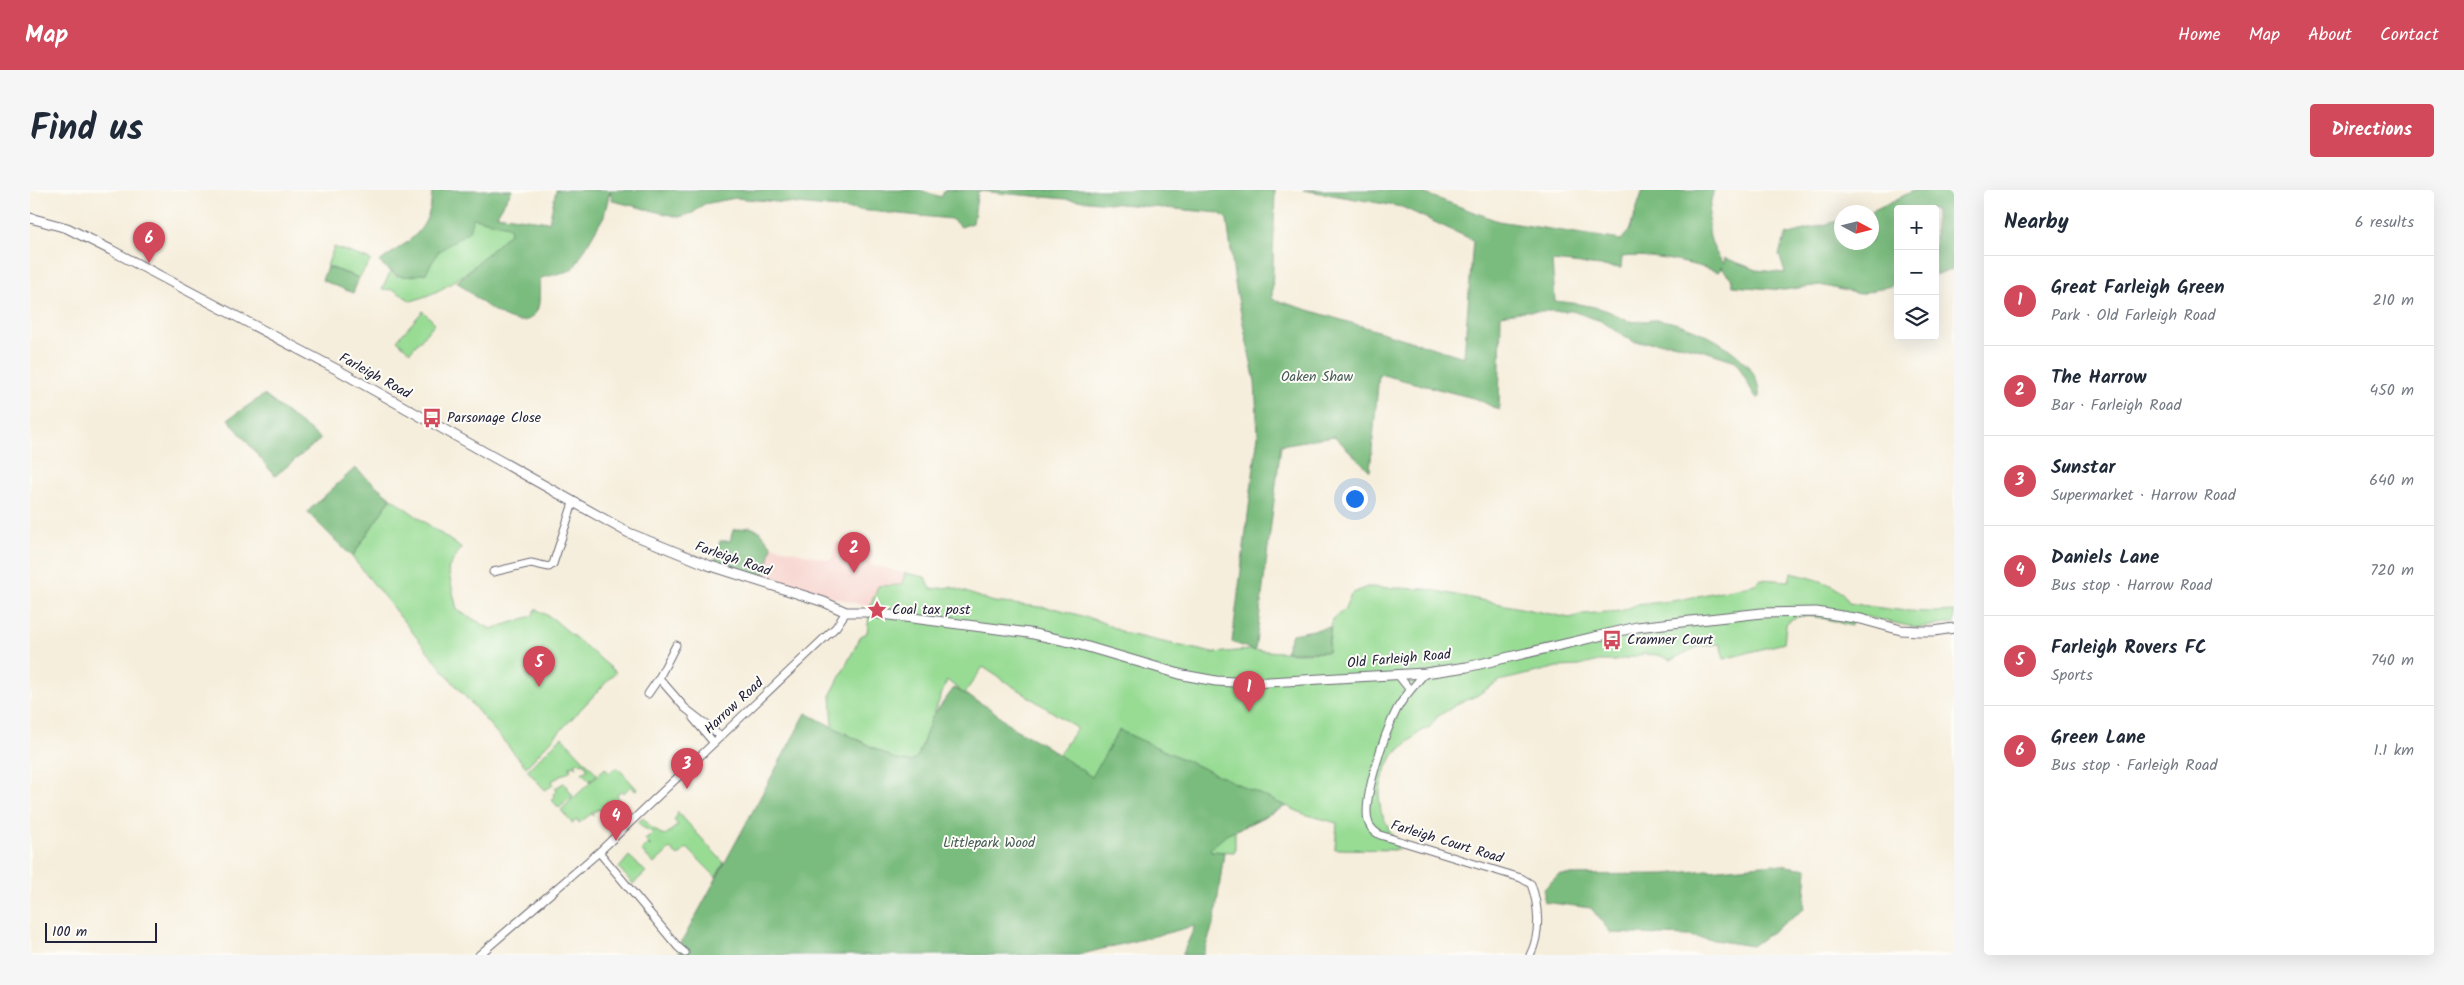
<!DOCTYPE html>
<meta charset="utf-8">
<style>
:root{--surface:#fff;--page:#f6f6f7;--text:#1f2937;--muted:#747a83;--line:#e0e1e3;--accent:#d1495b}
body{margin:0;font-family:Kalam,sans-serif;background:var(--page);color:var(--text)}
.controls{position:absolute;right:15px;top:15px;display:grid;overflow:hidden;border-radius:5px;box-shadow:0 5px 20px #0002}
.controls button{width:45px;height:45px;display:grid;place-items:center;padding:0;border:0;border-bottom:1px solid var(--line);background:var(--surface);color:var(--text);font:25px sans-serif}
.compass{position:absolute;left:1804px;top:15px;width:45px;height:45px;border-radius:50%;background:var(--surface);box-shadow:0 5px 20px #0002;rotate:97deg}
.scale{position:absolute;left:15px;bottom:12px;width:112px;box-sizing:border-box;padding-left:5px;border:2px solid #22223b;border-top:0;font-size:14px;line-height:18px;white-space:nowrap;color:#22223b;-webkit-text-stroke:4px #fdfcf7;paint-order:stroke}
.you{position:absolute;left:1324px;top:308px;width:18px;height:18px;margin:-12px;border:4px solid #fff;border-radius:50%;background:#1a73e8;box-shadow:0 0 0 8px #1a73e833}
.badge{display:grid;place-items:center;width:32px;height:32px;border-radius:50%;background:var(--accent);color:#fff;font-size:16px;font-weight:700}
.pin{position:absolute;translate:-50% -41px;filter:drop-shadow(0 1px 2px #0008)}
.pin::after{content:'';position:absolute;top:26px;width:18px;height:15px;background:inherit;clip-path:polygon(0 0,100% 0,50% 100%)}
.list{margin:0;padding:0;list-style:none}
h2{display:flex;justify-content:space-between;align-items:center;height:65px;margin:0;padding:0 20px;font-size:21px}
h2 small{font-size:16px;font-weight:400;color:var(--muted)}
.list li{display:grid;grid-template-columns:32px 1fr auto;gap:15px;align-items:center;box-sizing:border-box;height:90px;padding:0 20px;border-top:1px solid var(--line)}
.list b{display:block;font-size:19px;white-space:nowrap}
.list p{margin:0;font-size:16px;white-space:nowrap;color:var(--muted)}
.list em{font-size:16px;font-style:normal;color:var(--muted)}
.icon{flex:none;width:28px;height:28px;fill:none;stroke:currentColor;stroke-width:2;stroke-linecap:round;stroke-linejoin:round}
.map{position:relative;flex:none;width:1924px;height:765px;overflow:hidden;border-radius:5px}
header{display:flex;align-items:center;gap:30px;box-sizing:border-box;height:70px;padding:0 25px;background:var(--accent);color:#fff}
header strong{font-size:24px}
nav{display:flex;gap:28px;margin-inline-start:auto;font-size:18px}
.intro{display:flex;align-items:center;justify-content:space-between;box-sizing:border-box;height:120px;padding:0 30px}
h1{margin:0;font-size:35px}
.button{padding:12px 22px;border-radius:5px;background:var(--accent);color:#fff;font-size:18px;font-weight:700}
main{display:flex;gap:30px;padding:0 30px}
aside{flex:1;background:var(--surface);border-radius:5px;box-shadow:0 5px 20px #0002}
.map>svg:first-child{display:block}
</style>
<header>
<strong>Map</strong>
<nav><a>Home</a><a>Map</a><a>About</a><a>Contact</a></nav>
</header>
<div class="intro"><h1>Find us</h1><a class="button">Directions</a></div>
<main>
<div class="map">
<svg width="1924" height="765" viewBox="0 0 1924 765">
<rect width="100%" height="100%" fill="#fdfcf7"/>
<filter id="ink" filterUnits="userSpaceOnUse"><feTurbulence type="fractalNoise" baseFrequency=".02" numOctaves="2"/><feDisplacementMap in="SourceGraphic" scale="10" xChannelSelector="R" yChannelSelector="G"/><feConvolveMatrix kernelMatrix="1 2 1 2 8 2 1 2 1" color-interpolation-filters="sRGB"/></filter>
<filter id="wash" filterUnits="userSpaceOnUse"><feTurbulence type="fractalNoise" baseFrequency=".0096" numOctaves="4" result="noise"/><feDisplacementMap in="SourceGraphic" scale="20" xChannelSelector="R" yChannelSelector="G"/><feGaussianBlur stdDeviation="1.12" result="paint"/><feColorMatrix in="noise" values="0 0 0 0 0 0 0 0 0 0 0 0 0 0 0 0 0 1.4 0 .05"/><feComposite in="paint" operator="in"/></filter>
<g filter="url(#wash)">
<rect width="100%" height="100%" fill="#f6eedc"/>
<path fill="#f7d0ca" d="M 806,352 L 843,361 L 841,375 L 875,383 L 873,395 L 848,396 L 840,417 L 791,404 L 789,406 L 734,390 L 742,356 L 799,370 L 803,367 Z"/>
<path fill="#98dc94" stroke="#5d7f68" d="M 443,28 L 478,36 L 480,38 L 480,43 C 447,73 425,99 381,111 L 364,100 L 352,99 L 361,81 L 366,86 L 396,83 L 407,62 L 438,41 Z
M 304,57 L 341,70 L 329,88 L 297,76 Z
M 393,121 L 405,133 L 380,162 L 367,150 Z
M 361,308 L 431,358 L 418,379 L 427,420 L 461,439 L 502,426 L 506,419 L 522,428 L 586,482 L 496,577 L 421,490 L 322,367 Z
M 875,383 L 895,387 L 901,399 L 921,397 L 964,412 L 1028,419 L 1069,431 L 1097,444 L 1183,463 L 1220,460 L 1267,463 L 1298,462 L 1302,429 L 1314,420 L 1321,404 L 1337,397 L 1396,399 L 1540,428 L 1553,424 L 1591,421 L 1606,415 L 1649,410 L 1725,394 L 1731,389 L 1759,391 L 1761,383 C 1781,388 1811,393 1819,413 C 1855,419 1888,424 1924,421 L 1924,433 L 1888,438 L 1823,424 L 1821,436 C 1804,432 1769,417 1756,434 L 1754,453 L 1694,469 L 1690,454 L 1667,457 L 1641,470 L 1628,465 L 1613,464 L 1585,471 L 1568,471 L 1550,476 L 1528,477 L 1469,491 L 1446,506 L 1429,513 L 1407,527 L 1400,537 L 1390,542 L 1363,565 L 1354,583 L 1349,605 L 1351,622 L 1369,660 L 1305,659 L 1307,633 L 1274,624 L 1256,616 L 1205,641 L 1205,662 L 1180,661 L 1117,625 L 1028,565 L 1047,538 L 953,477 L 934,504 L 917,490 L 888,566 L 881,572 L 867,570 L 803,537 L 801,504 L 831,446 L 837,443 L 840,417 L 848,396 L 872,395 Z
M 532,547 L 567,584 L 560,591 L 552,583 L 558,580 L 554,573 L 551,574 L 549,572 L 545,574 L 547,577 L 543,575 L 539,577 L 541,580 L 522,591 L 523,595 L 515,600 L 497,580 Z
M 575,578 L 579,583 L 585,578 L 589,579 L 607,599 L 605,601 L 601,596 L 594,603 L 591,600 L 587,605 L 589,611 L 584,613 L 582,611 L 577,614 L 579,617 L 571,622 L 569,619 L 562,623 L 564,626 L 561,624 L 549,633 L 547,630 L 542,633 L 531,620 Z
M 534,593 L 543,606 L 529,618 L 522,610 L 525,607 L 523,604 L 527,601 L 525,598 Z
M 647,621 L 694,673 L 686,687 L 657,658 L 648,666 L 640,659 L 624,674 L 611,660 L 617,654 L 621,656 L 615,650 L 624,643 L 612,637 L 608,632 L 613,628 L 622,638 L 634,646 L 648,635 L 644,630 L 648,624 Z
M 599,666 L 616,682 L 603,694 L 589,678 Z"/>
<path fill="#7abc7e" stroke="#4e6f5c" d="M 402,0 L 482,0 L 467,25 L 519,32 L 526,0 L 890,0 L 911,7 L 915,0 L 1245,0 L 1242,109 L 1434,167 L 1443,50 L 1372,17 L 1273,0 L 1385,0 L 1468,31 L 1591,50 L 1599,41 L 1613,0 L 1684,0 C 1676,24 1675,54 1694,73 L 1695,68 L 1727,80 L 1755,83 L 1749,64 L 1756,45 L 1811,30 L 1812,52 L 1842,52 L 1842,22 L 1840,22 L 1885,0 L 1924,0 L 1924,79 L 1905,85 L 1905,19 L 1868,19 L 1868,94 L 1829,104 L 1790,95 L 1754,100 L 1703,96 L 1701,88 L 1691,77 L 1689,82 C 1663,74 1619,63 1592,67 L 1591,78 L 1522,71 L 1525,111 C 1543,113 1561,115 1578,121 C 1584,123 1589,128 1595,130 C 1607,134 1618,129 1629,130 C 1662,133 1733,167 1729,207 L 1727,209 L 1725,207 L 1706,171 L 1675,161 L 1642,153 L 1604,152 L 1571,131 L 1542,121 L 1496,121 L 1471,125 L 1469,220 L 1447,209 L 1349,184 L 1340,281 L 1304,246 L 1251,255 L 1225,461 L 1202,452 L 1228,245 L 1225,192 L 1205,94 L 1197,29 L 1189,23 L 948,1 L 943,33 L 931,37 L 921,29 L 706,8 L 674,14 L 663,23 L 649,27 L 583,11 L 580,1 L 574,26 L 545,76 L 539,81 L 511,88 C 507,96 513,116 504,125 C 485,147 442,103 427,92 L 480,43 L 480,38 L 478,36 L 443,28 L 439,41 L 408,62 L 396,83 C 370,89 369,88 349,72 C 380,49 401,43 402,0 Z
M 297,77 L 329,88 L 323,103 L 292,90 Z
M 234,205 L 291,249 L 245,286 L 198,229 Z
M 325,278 L 361,308 L 322,367 L 277,322 Z
M 720,337 L 730,341 L 742,356 L 734,390 L 685,373 L 690,351 L 700,351 L 703,340 Z
M 1300,437 L 1298,462 L 1255,462 L 1262,444 Z
M 924,498 L 961,519 L 985,539 L 1013,554 L 1062,587 L 1089,540 L 1256,616 L 1196,645 L 1180,659 L 1181,661 L 1194,662 L 1185,729 L 1173,765 L 1152,765 L 1165,736 L 1048,765 L 649,765 L 649,757 L 776,523 L 867,570 L 881,572 L 888,566 L 902,527 Z
M 1743,674 L 1777,679 L 1774,719 L 1722,756 L 1658,746 L 1581,743 L 1561,718 L 1514,712 L 1514,699 L 1528,685 L 1635,684 Z"/>
</g>
<g filter="url(#ink)">
<g fill="none" stroke-linecap="round" stroke-linejoin="round">
<defs>
<path id="minor" d="M 463,382 L 501,373 L 519,377 L 523,374 L 543,313
M 1395,483 C 1385,495 1374,506 1367,519 C 1356,540 1330,613 1339,634 C 1342,640 1345,642 1350,645 L 1491,688 L 1501,694 C 1509,716 1511,744 1500,765
M 1368,485 L 1380,500
M 629,488 L 655,518 L 691,546
M 618,504 L 629,488 L 646,455
M 663,528 L 684,553
M 569,662 L 648,757 L 655,763
M 449,765 L 569,662 L 806,437 L 816,422"/>
<path id="tertiary" d="M 0,28 L 37,38 L 81,60 L 306,179 L 599,343 L 678,375 L 794,412 L 816,422 L 836,422 L 999,443 L 1041,452 L 1153,485 L 1186,491 L 1221,493 L 1395,483 L 1437,477 L 1607,437 L 1732,423 L 1786,422 L 1831,429 L 1871,440 L 1889,441 L 1904,441 L 1924,438"/>
</defs>
<use href="#minor" stroke="#6c6973" stroke-width="9"/>
<use href="#tertiary" stroke="#6c6973" stroke-width="11"/>
<use href="#minor" stroke="#fff" stroke-width="7"/>
<use href="#tertiary" stroke="#fff" stroke-width="9"/>
</g>
</g>
<defs>
<symbol id="bus-bare" viewBox="-9 -9 18 18"><path d="M-5-6H5V4H4V6H2V4H-2V6H-4V4H-5ZM-3.5-4V0h7V-4ZM-3.5 1.2v1.5H-2V1.2ZM2 1.2v1.5H3.5V1.2Z" fill="#d1495b" stroke="#fdfcf7" stroke-width="2.5" paint-order="stroke"/></symbol>
<symbol id="sight-bare" viewBox="-9 -9 18 18"><path d="M0-6L1.8-2.2L6-1.7L2.9 1.2L3.7 5.4L0 3.3L-3.7 5.4L-2.9 1.2L-6-1.7L-1.8-2.2Z" fill="#d1495b" stroke="#fdfcf7" stroke-width="2.5" paint-order="stroke"/></symbol>
</defs>
<g fill-rule="evenodd">
<use href="#bus-bare" x="388" y="214" width="28" height="28"/>
<use href="#sight-bare" x="833" y="406" width="28" height="28"/>
<use href="#bus-bare" x="1568" y="436" width="28" height="28"/>
</g>
<g text-anchor="middle" dominant-baseline="central" stroke-width="4" stroke-linejoin="round" paint-order="stroke">
<g font-size="14" fill="#22223b" stroke="#fdfcf7">
<text transform="translate(345 186) rotate(29)">Farleigh Road</text>
<text transform="translate(703 369) rotate(19)">Farleigh Road</text>
<text transform="translate(1369 469) rotate(-5)">Old Farleigh Road</text>
<text transform="translate(704 516) rotate(-43)">Harrow Road</text>
<text transform="translate(1417 652) rotate(17)">Farleigh Court Road</text>
</g>
<g font-size="14" fill="#455a56" stroke="#fdfcf7">
<text x="1287" y="187">Oaken Shaw</text>
<text x="959" y="653">Littlepark Wood</text>
</g>
<g font-size="14" fill="#22223b" stroke="#fdfcf7" text-anchor="start">
<text x="417" y="228">Parsonage Close</text>
<text x="862" y="420">Coal tax post</text>
<text x="1597" y="450">Cramner Court</text>
</g>
</g>
</svg>
<div class="controls">
<button>+</button>
<button>−</button>
<button><svg class="icon" aria-label="layers" viewBox="0 0 24 24"><path d="M12 4l9 5-9 5-9-5zM3 14l9 5 9-5"/></svg></button>
</div>
<svg class="compass" viewBox="-18 -18 36 36"><path d="M0-13l5 13h-10z" fill="#e53935"/><path d="M0 13l5-13h-10z" fill="#747a83"/></svg>
<div class="scale">100 m</div>
<div class="you"></div>
<div class="pin badge" style="left:1219px;top:522px">1</div>
<div class="pin badge" style="left:824px;top:383px">2</div>
<div class="pin badge" style="left:657px;top:599px">3</div>
<div class="pin badge" style="left:586px;top:651px">4</div>
<div class="pin badge" style="left:509px;top:497px">5</div>
<div class="pin badge" style="left:119px;top:73px">6</div>
</div>
<aside>
<h2>Nearby<small>6 results</small></h2>
<ul class="list">
<li><span class="badge">1</span><div><b>Great Farleigh Green</b><p>Park · Old Farleigh Road</p></div><em>210 m</em></li>
<li><span class="badge">2</span><div><b>The Harrow</b><p>Bar · Farleigh Road</p></div><em>450 m</em></li>
<li><span class="badge">3</span><div><b>Sunstar</b><p>Supermarket · Harrow Road</p></div><em>640 m</em></li>
<li><span class="badge">4</span><div><b>Daniels Lane</b><p>Bus stop · Harrow Road</p></div><em>720 m</em></li>
<li><span class="badge">5</span><div><b>Farleigh Rovers FC</b><p>Sports</p></div><em>740 m</em></li>
<li><span class="badge">6</span><div><b>Green Lane</b><p>Bus stop · Farleigh Road</p></div><em>1.1 km</em></li>
</ul>
</aside>
</main>
